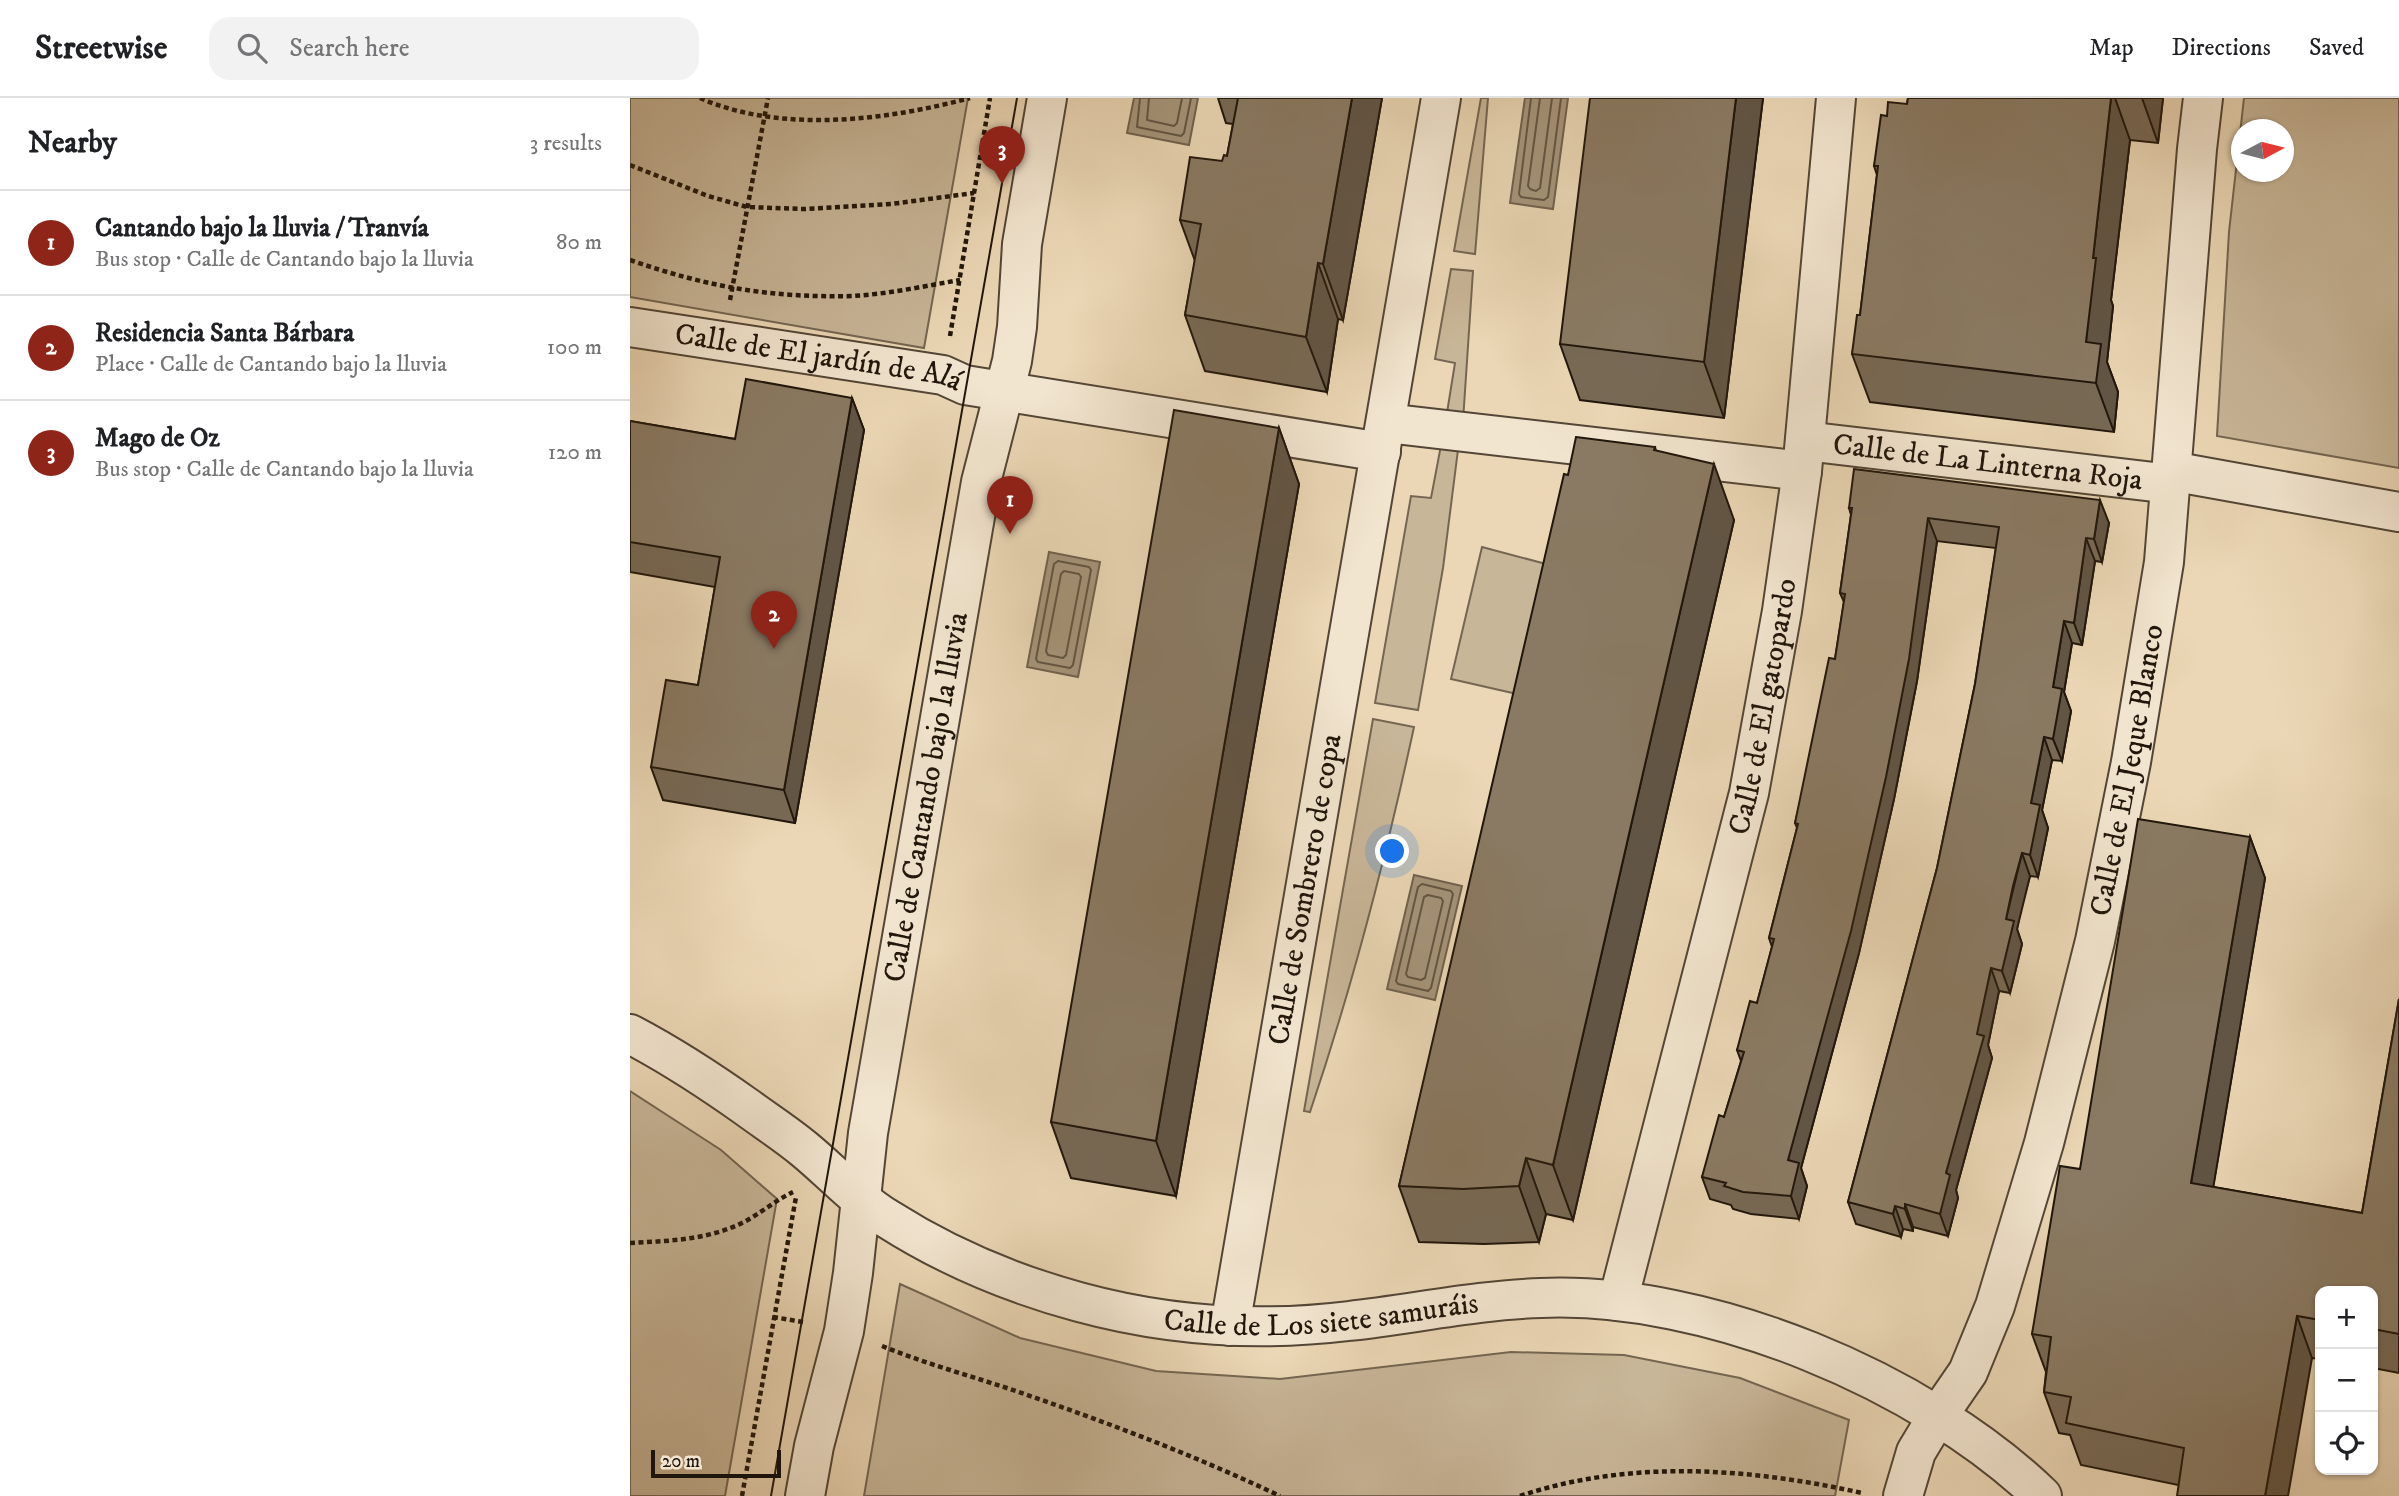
<!DOCTYPE html>
<meta charset="utf-8">
<style>
:root{--surface:#fff;--page:#f2f2f2;--text:#202124;--muted:#757577;--line:#e0e0e0;--accent:#8f2418}
body{margin:0;font-family:"IM FELL DW Pica",serif;background:var(--page);color:var(--text)}
.controls{position:absolute;right:21px;bottom:21px;display:grid;overflow:hidden;border-radius:14px;box-shadow:0 2px 5px #0004}
.controls button{width:63px;height:63px;display:grid;place-items:center;padding:0;border:0;border-bottom:2px solid var(--line);background:var(--surface);color:var(--text);font:35px sans-serif}
.compass{position:absolute;left:1601px;top:21px;width:63px;height:63px;border-radius:50%;background:var(--surface);box-shadow:0 2px 5px #0004;rotate:83deg}
.scale{position:absolute;left:21px;bottom:18px;width:130px;box-sizing:border-box;padding-left:7px;border:4px solid #20160b;border-top:0;font-size:19px;line-height:24px;white-space:nowrap;color:#20160b;-webkit-text-stroke:5px #f2e5cf;paint-order:stroke}
.you{position:absolute;left:763px;top:754px;width:24px;height:24px;margin:-18px;border:5px solid #fff;border-radius:50%;background:#1a73e8;box-shadow:0 0 0 10px #1a73e833}
.badge{display:grid;place-items:center;width:46px;height:46px;border-radius:50%;background:var(--accent);color:#fff;font-size:23px;font-weight:700}
.pin{position:absolute;translate:-50% -58px;filter:drop-shadow(0 2px 4px #0008)}
.pin::after{content:'';position:absolute;top:37px;width:24px;height:21px;background:inherit;clip-path:polygon(0 0,100% 0,50% 100%)}
.list{margin:0;padding:0;list-style:none}
h2{display:flex;justify-content:space-between;align-items:center;height:91px;margin:0;padding:0 28px;font-size:30px}
h2 small{font-size:23px;font-weight:400;color:var(--muted)}
.list li{display:grid;grid-template-columns:46px 1fr auto;gap:21px;align-items:center;box-sizing:border-box;height:105px;padding:0 28px;border-top:2px solid var(--line)}
.list b{display:block;font-size:26px;white-space:nowrap}
.list p{margin:0;font-size:23px;white-space:nowrap;color:var(--muted)}
.list em{font-size:23px;font-style:normal;color:var(--muted)}
.icon{flex:none;width:38px;height:38px;fill:none;stroke:currentColor;stroke-width:2;stroke-linecap:round;stroke-linejoin:round}
.map{position:relative;flex:none;width:1769px;height:1398px;overflow:hidden}
header{display:flex;align-items:center;gap:42px;box-sizing:border-box;height:98px;padding:0 35px;background:var(--surface);border-bottom:2px solid var(--line)}
header strong{font-size:33px}
nav{display:flex;gap:38px;margin-inline-start:auto;font-size:24px}
.search{width:490px;height:63px;background:var(--page);display:flex;align-items:center;gap:18px;box-sizing:border-box;padding:0 24px;border-radius:21px;color:var(--muted);font-size:26px}
main{display:flex}
aside{flex:1;background:var(--surface)}
.map>svg:first-child{display:block}
</style>
<header>
<strong>Streetwise</strong>
<div class="search"><svg class="icon" aria-label="search" viewBox="0 0 24 24"><circle cx="10" cy="10" r="6"/><path d="M15 15l6 6"/></svg>Search here</div>
<nav><a>Map</a><a>Directions</a><a>Saved</a></nav>
</header>
<main>
<aside>
<h2>Nearby<small>3 results</small></h2>
<ul class="list">
<li><span class="badge">1</span><div><b>Cantando bajo la lluvia / Tranvía</b><p>Bus stop · Calle de Cantando bajo la lluvia</p></div><em>80 m</em></li>
<li><span class="badge">2</span><div><b>Residencia Santa Bárbara</b><p>Place · Calle de Cantando bajo la lluvia</p></div><em>100 m</em></li>
<li><span class="badge">3</span><div><b>Mago de Oz</b><p>Bus stop · Calle de Cantando bajo la lluvia</p></div><em>120 m</em></li>
</ul>
</aside>
<div class="map">
<svg width="1769" height="1398" viewBox="0 0 1769 1398">
<rect width="100%" height="100%" fill="#ebd7b5"/>
<filter id="stains"><feTurbulence type="fractalNoise" baseFrequency=".00286" numOctaves="4"/><feColorMatrix values="0 0 0 0 .2 0 0 0 0 .09 0 0 0 0 .02 0 0 0 .5 -.17"/></filter>
<radialGradient id="worn" r=".72"><stop offset=".6" stop-color="#630" stop-opacity="0"/><stop offset="1" stop-color="#630" stop-opacity=".3"/></radialGradient>
<path fill="#c8b698" stroke="#746652" stroke-width="2" fill-rule="evenodd" d="M 0,0 L 338,0 L 294,250 L 0,199 Z
M 851,0 L 858,0 L 845,156 L 824,153 Z
M 1614,0 L 1769,0 L 1769,370 L 1587,338 L 1599,134 ZM 1612,32 L 1654,32 L 1654,74 L 1612,74 Z
M 821,171 L 843,173 L 833,323 L 816,321 L 825,265 L 805,261 Z
M 812,342 L 829,344 L 813,470 L 788,612 L 745,605 L 781,398 L 801,400 Z
M 852,449 L 916,466 L 887,596 L 821,581 Z
M 743,621 L 784,629 C 756,759 723,887 680,1014 L 674,1013 Z
M 0,993 L 91,1052 L 147,1101 L 95,1398 L 0,1398 Z
M 270,1186 L 390,1240 L 526,1273 L 650,1281 L 881,1254 L 994,1257 L 1110,1280 L 1219,1322 L 1205,1398 L 234,1398 Z"/>
<path fill="#a6957b" stroke="#70624e" stroke-width="2" d="M 504,0 L 568,0 L 559,47 L 497,35 Z
M 895,0 L 938,0 L 923,111 L 880,105 Z
M 419,454 L 470,464 L 448,579 L 397,569 Z
M 784,777 L 832,788 L 805,902 L 757,891 Z"/>
<g fill="none" stroke-linecap="round" stroke-linejoin="round">
<path stroke="#635643" stroke-width="2" d="M 510,0 L 507,29 L 551,38 L 554,35 L 561,0
M 519,0 L 517,22 L 544,28 L 547,25 L 552,0
M 901,0 L 889,96 L 891,99 L 914,102 L 918,99 L 931,0
M 910,0 L 898,88 L 900,91 L 906,93 L 910,90 L 922,0
M 428,463 L 459,469 L 461,472 L 443,567 L 440,570 L 408,564 L 406,561 L 424,466 Z
M 434,473 L 449,476 L 451,479 L 436,557 L 433,560 L 418,557 L 416,553 L 431,476 Z
M 792,786 L 821,793 L 823,796 L 801,890 L 798,893 L 768,886 L 766,883 L 788,789 Z
M 798,797 L 811,800 L 813,803 L 795,880 L 791,882 L 778,879 L 776,876 L 794,799 Z"/>
<defs>
<g id="minor">
<path id="s1" d="M 0,229 L 313,277 L 335,287 L 751,354"/>
<path d="M 756,325 L 1172,373"/>
<path id="s2" d="M 1175,343 L 1541,386"/>
<path d="M 1541,373 L 1769,414"/>
<path id="s3" d="M 0,936 C 42,958 80,983 118,1010 C 137,1024 156,1036 174,1051 C 202,1074 227,1102 258,1121 C 316,1158 383,1186 449,1204 C 537,1228 628,1234 719,1223 C 783,1216 847,1202 911,1200 C 1078,1193 1293,1283 1412,1398"/>
<path id="s4" d="M 988,1203 L 1119,695 L 1152,513 L 1172,373 L 1206,0"/>
<path id="s5" d="M 600,1228 L 811,0"/>
<path id="s6" d="M 175,1398 L 184,1348 L 214,1233 L 223,1175 L 238,1035 L 351,384 L 382,263 L 387,229 L 392,146 L 417,0"/>
<path id="s7" d="M 1273,1398 L 1286,1354 L 1307,1319 L 1338,1274 L 1365,1208 L 1414,1045 L 1465,843 L 1501,664 L 1534,464 L 1567,51 L 1573,0"/>
</g>
</defs>
<use href="#minor" stroke="#534636" stroke-width="42"/>
<path stroke="#20160b" stroke-width="4.5" stroke-dasharray="5 3.5" stroke-linecap="butt" d="M 70,0 C 151,36 258,22 340,0
M 0,67 L 78,98 L 117,109 L 174,111 L 261,106 L 344,95
M 0,162 C 78,189 140,200 223,198 C 258,196 295,188 330,182
M 100,202 L 138,0
M 320,238 L 360,0
M 0,1145 C 38,1143 77,1142 112,1125 C 130,1116 144,1103 163,1094
M 143,1219 L 173,1224
M 252,1248 C 301,1268 353,1281 403,1299 C 487,1328 570,1360 650,1398
M 112,1398 L 166,1099
M 890,1398 C 1000,1361 1120,1370 1232,1395"/>
<use href="#minor" stroke="#f2e5cf" stroke-width="38"/>
<path stroke="#20160b" stroke-width="2" d="M 141,1398 L 387,0"/>
</g>
<path fill="#776955" stroke="#20160b" stroke-width="2" d="M 588,0 L 752,0 L 713,222 L 708,221 L 697,294 L 575,273 L 555,217 L 565,163 L 550,122 L 597,58 L 603,26 L 596,25 Z
M 1133,0 L 1094,320 L 950,302 L 930,246 Z
M 1278,0 L 1533,0 L 1528,45 L 1500,42 L 1481,202 L 1483,208 L 1477,264 L 1488,294 L 1484,334 L 1240,304 L 1222,256 L 1230,217 L 1247,77 L 1244,68 L 1257,18 L 1277,6 Z
M 222,300 L 234,332 L 165,725 L 33,702 L 21,669 L 68,587 L 85,489 L 0,474 L 0,323 L 105,341 Z
M 649,330 L 669,386 L 546,1098 L 441,1080 L 421,1024 Z
M 1025,349 L 1026,353 L 1104,422 L 943,1122 L 916,1116 L 909,1144 L 854,1146 L 789,1144 L 769,1088 L 938,377 Z
M 1219,410 L 1479,425 L 1472,464 L 1465,463 L 1452,547 L 1442,545 L 1434,594 L 1441,613 L 1432,663 L 1422,662 L 1412,712 L 1418,730 L 1408,779 L 1400,778 L 1391,811 L 1387,831 L 1392,846 L 1380,895 L 1369,893 L 1358,947 L 1362,960 L 1326,1092 L 1328,1100 L 1318,1138 L 1283,1129 L 1283,1133 L 1273,1131 L 1271,1139 L 1226,1126 L 1218,1104 L 1307,770 L 1345,586 L 1366,450 L 1307,443 L 1287,583 L 1264,701 L 1229,855 L 1171,1070 L 1177,1088 L 1169,1121 L 1121,1116 L 1103,1111 L 1101,1107 L 1080,1101 L 1072,1079 L 1094,1019 L 1111,963 L 1107,952 L 1127,905 L 1142,849 L 1139,840 L 1167,730 L 1165,725 L 1205,561 L 1214,504 L 1210,495 L 1221,417 Z
M 1620,739 L 1635,780 L 1583,1089 L 1732,1115 L 1769,901 L 1769,1275 L 1743,1270 L 1743,1193 L 1690,1193 L 1690,1261 L 1682,1260 L 1548,1387 L 1451,1367 L 1440,1337 L 1429,1335 L 1414,1294 L 1416,1274 L 1402,1236 L 1450,1071 Z"/>
<path fill="#615545" stroke="#20160b" stroke-width="2" d="M 722,0 L 752,0 L 713,222 L 693,166 Z
M 1106,0 L 1133,0 L 1094,320 L 1074,264 Z
M 1481,0 L 1485,0 L 1500,42 L 1481,202 L 1483,208 L 1477,264 L 1488,294 L 1484,334 L 1466,285 L 1456,244 L 1463,160 Z
M 1512,0 L 1533,0 L 1528,45 Z
M 688,165 L 708,221 L 697,294 L 676,239 Z
M 222,300 L 234,332 L 165,725 L 154,692 Z
M 649,330 L 669,386 L 546,1098 L 526,1043 Z
M 1084,366 L 1104,422 L 943,1122 L 923,1067 Z
M 1470,402 L 1479,425 L 1472,464 L 1464,441 Z
M 1298,420 L 1307,443 L 1287,583 L 1264,701 L 1229,855 L 1171,1070 L 1177,1088 L 1169,1121 L 1161,1098 L 1158,1062 Z
M 1456,440 L 1465,463 L 1452,547 L 1444,525 Z
M 1434,523 L 1442,545 L 1434,594 L 1441,613 L 1432,663 L 1423,641 L 1423,589 Z
M 1414,639 L 1422,662 L 1412,712 L 1418,730 L 1408,779 L 1400,757 L 1401,705 Z
M 1620,739 L 1635,780 L 1577,1127 L 1561,1085 Z
M 1392,755 L 1400,778 L 1387,831 L 1392,846 L 1380,895 L 1372,873 L 1376,821 Z
M 1361,870 L 1369,893 L 1358,947 L 1362,960 L 1326,1092 L 1328,1100 L 1318,1138 L 1310,1116 L 1316,1075 Z
M 896,1060 L 916,1116 L 909,1144 L 889,1088 Z
M 1275,1106 L 1283,1129 L 1283,1133 L 1275,1111 Z
M 1265,1108 L 1273,1131 L 1271,1139 L 1263,1116 Z
M 1667,1218 L 1682,1260 L 1658,1398 L 1635,1398 Z"/>
<path fill="#8a7a63" stroke="#20160b" stroke-width="2" d="M 608,0 L 722,0 L 693,166 L 688,165 L 676,239 L 555,217 L 571,126 L 550,122 L 560,59 L 592,63 L 594,57 L 597,58 Z
M 960,0 L 1106,0 L 1074,264 L 930,246 Z
M 1278,0 L 1481,0 L 1463,160 L 1466,160 L 1456,244 L 1471,246 L 1466,285 L 1222,256 L 1227,217 L 1230,217 L 1248,68 L 1244,68 L 1251,17 L 1257,18 L 1258,4 L 1277,6 Z
M 116,281 L 222,300 L 154,692 L 21,669 L 36,582 L 68,587 L 90,459 L 0,444 L 0,323 L 105,341 Z
M 544,312 L 649,330 L 526,1043 L 421,1024 Z
M 946,339 L 1025,349 L 1024,352 L 1084,366 L 923,1067 L 896,1060 L 889,1088 L 833,1091 L 769,1088 L 934,376 L 938,377 Z
M 1224,371 L 1470,402 L 1464,441 L 1456,440 L 1444,525 L 1434,523 L 1423,589 L 1432,591 L 1423,641 L 1414,639 L 1401,705 L 1410,707 L 1400,757 L 1392,755 L 1383,788 L 1376,821 L 1384,823 L 1372,873 L 1361,870 L 1347,936 L 1354,938 L 1316,1075 L 1320,1077 L 1310,1116 L 1275,1106 L 1275,1111 L 1265,1108 L 1263,1116 L 1218,1104 L 1307,770 L 1345,586 L 1369,429 L 1298,420 L 1279,561 L 1256,679 L 1221,833 L 1158,1062 L 1169,1065 L 1161,1098 L 1113,1094 L 1094,1088 L 1096,1085 L 1072,1079 L 1089,1017 L 1094,1019 L 1114,954 L 1107,952 L 1120,903 L 1127,905 L 1144,841 L 1139,840 L 1168,726 L 1165,725 L 1199,560 L 1205,561 L 1215,496 L 1210,495 L 1222,410 L 1219,410 Z
M 1508,721 L 1620,739 L 1561,1085 L 1732,1115 L 1769,901 L 1769,1236 L 1743,1231 L 1743,1193 L 1690,1193 L 1690,1222 L 1667,1218 L 1635,1398 L 1547,1398 L 1554,1350 L 1436,1325 L 1441,1299 L 1414,1294 L 1421,1239 L 1402,1236 L 1430,1068 L 1450,1071 Z"/>
<g text-anchor="middle" dominant-baseline="central" stroke-width="5" stroke-linejoin="round" paint-order="stroke">
<g font-size="30" fill="#20160b" stroke="#f2e5cf">
<text stroke="none"><textPath href="#s1" startOffset="191">Calle de El jardín de Alá</textPath></text>
<text stroke="none"><textPath href="#s2" startOffset="184">Calle de La Linterna Roja</textPath></text>
<text stroke="none"><textPath href="#s4" startOffset="612">Calle de El gatopardo</textPath></text>
<text stroke="none"><textPath href="#s7" startOffset="765">Calle de El Jeque Blanco</textPath></text>
<text stroke="none"><textPath href="#s6" startOffset="710">Calle de Cantando bajo la lluvia</textPath></text>
<text stroke="none"><textPath href="#s5" startOffset="443">Calle de Sombrero de copa</textPath></text>
<text stroke="none"><textPath href="#s3" startOffset="772">Calle de Los siete samuráis</textPath></text>
</g>
</g>
<rect width="100%" height="100%" filter="url(#stains)"/>
<rect width="100%" height="100%" fill="url(#worn)"/>
</svg>
<div class="controls">
<button>+</button>
<button>−</button>
<button><svg class="icon" aria-label="locate" viewBox="0 0 24 24"><circle cx="12" cy="12" r="6"/><path d="M12 2v4M12 18v4M2 12h4M18 12h4"/></svg></button>
</div>
<svg class="compass" viewBox="-18 -18 36 36"><path d="M0-13l5 13h-10z" fill="#e53935"/><path d="M0 13l5-13h-10z" fill="#757577"/></svg>
<div class="scale">20 m</div>
<div class="you"></div>
<div class="pin badge" style="left:380px;top:436px">1</div>
<div class="pin badge" style="left:144px;top:551px">2</div>
<div class="pin badge" style="left:372px;top:86px">3</div>
</div>
</main>
